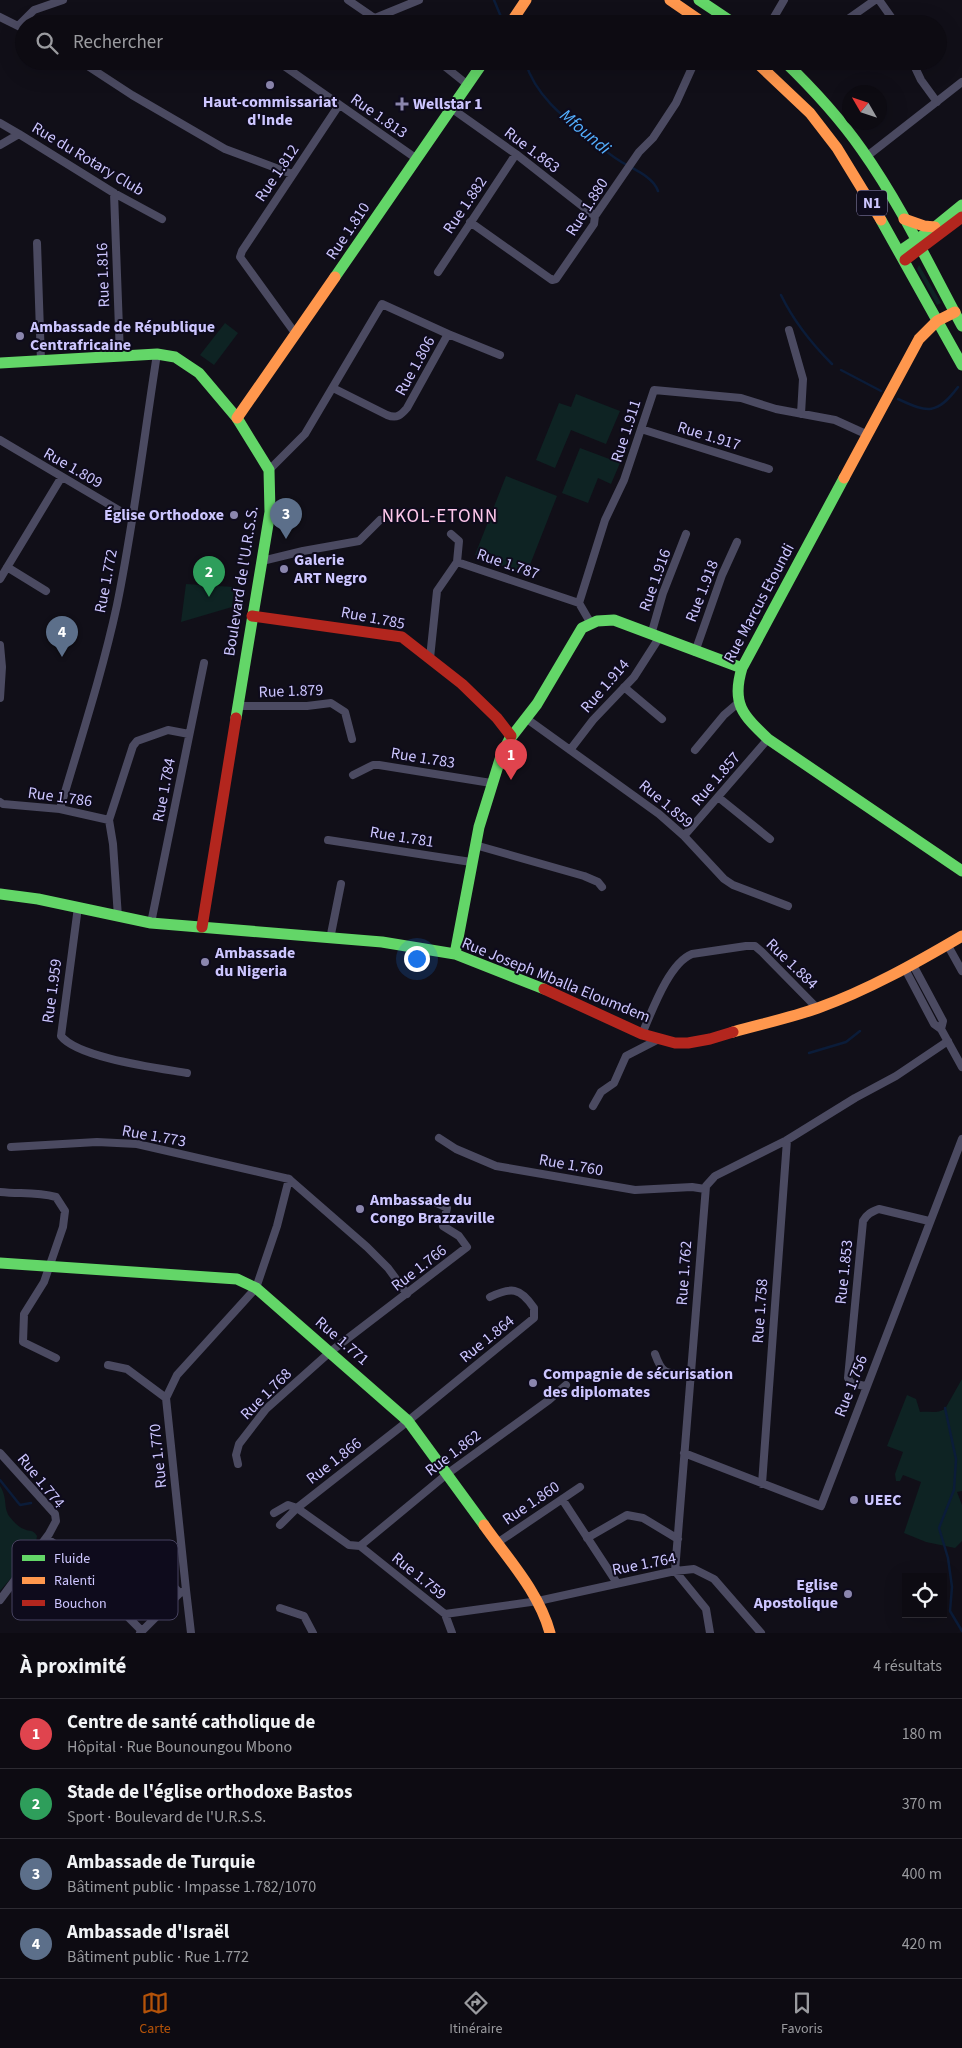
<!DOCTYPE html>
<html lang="fr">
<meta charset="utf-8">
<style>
:root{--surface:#0d0b12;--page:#1b1920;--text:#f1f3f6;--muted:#9a9b9f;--line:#2d2b32;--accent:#b45309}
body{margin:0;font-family:"Source Sans 3",sans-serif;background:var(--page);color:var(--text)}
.controls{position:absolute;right:15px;bottom:15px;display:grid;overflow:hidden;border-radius:0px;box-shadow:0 5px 20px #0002}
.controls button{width:45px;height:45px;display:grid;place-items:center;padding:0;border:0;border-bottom:1px solid var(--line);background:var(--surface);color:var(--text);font:25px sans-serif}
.compass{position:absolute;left:842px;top:85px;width:45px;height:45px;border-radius:50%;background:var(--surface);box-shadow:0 5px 20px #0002;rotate:309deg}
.you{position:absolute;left:416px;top:958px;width:18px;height:18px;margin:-12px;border:4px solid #fff;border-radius:50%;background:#1a73e8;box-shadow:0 0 0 8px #1a73e833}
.badge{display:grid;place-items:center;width:32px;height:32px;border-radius:50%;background:var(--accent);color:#fff;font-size:16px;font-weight:700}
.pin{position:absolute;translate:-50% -41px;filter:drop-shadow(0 1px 2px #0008)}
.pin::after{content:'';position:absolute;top:26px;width:18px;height:15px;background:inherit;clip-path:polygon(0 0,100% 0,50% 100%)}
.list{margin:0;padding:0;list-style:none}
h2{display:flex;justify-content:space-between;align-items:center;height:65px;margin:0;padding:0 20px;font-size:21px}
h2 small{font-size:16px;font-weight:400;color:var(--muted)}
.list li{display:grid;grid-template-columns:32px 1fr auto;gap:15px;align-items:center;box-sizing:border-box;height:70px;padding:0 20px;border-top:1px solid var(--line)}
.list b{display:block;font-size:19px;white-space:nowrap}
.list p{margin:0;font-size:16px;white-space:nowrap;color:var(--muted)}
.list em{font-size:16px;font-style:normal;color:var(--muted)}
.icon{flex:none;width:28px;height:28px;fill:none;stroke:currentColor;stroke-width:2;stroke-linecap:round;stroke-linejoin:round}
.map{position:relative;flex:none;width:962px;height:1633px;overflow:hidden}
.search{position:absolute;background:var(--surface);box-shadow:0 5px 20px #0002;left:15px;right:15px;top:15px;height:55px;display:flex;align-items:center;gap:12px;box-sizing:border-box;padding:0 18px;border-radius:28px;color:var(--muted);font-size:19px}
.sheet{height:345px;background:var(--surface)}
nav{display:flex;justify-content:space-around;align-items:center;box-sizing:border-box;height:70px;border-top:1px solid var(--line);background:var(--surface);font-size:14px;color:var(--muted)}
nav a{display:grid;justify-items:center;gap:2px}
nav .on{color:var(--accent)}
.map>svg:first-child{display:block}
</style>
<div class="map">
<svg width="962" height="1633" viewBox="0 0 962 1633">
<rect width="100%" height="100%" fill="#110f18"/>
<path fill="#0e2323" d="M 919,265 L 941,303 L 937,305 L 917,269 Z
M 225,323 L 238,333 L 214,365 L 200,355 Z
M 576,394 L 620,411 L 606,444 L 571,430 L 555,468 L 536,460 L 559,403 L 571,407 Z
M 580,448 L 620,463 L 611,484 L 598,478 L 588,503 L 562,493 Z
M 506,476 L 557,496 L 526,575 L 475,555 Z
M 195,563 L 224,564 L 223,580 L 194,578 Z
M 186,584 L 234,587 L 232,607 L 181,622 Z
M 962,1379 L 962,1491 L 957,1492 L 962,1505 L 962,1541 L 955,1548 L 926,1542 L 904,1533 L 921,1482 L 903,1475 L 900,1481 L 896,1481 L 895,1474 L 903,1452 L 887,1446 L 907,1395 L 916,1399 L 920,1412 C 930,1411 936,1414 945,1409 Z
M 0,1486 C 8,1499 3,1506 9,1516 C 13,1521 18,1527 24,1529 C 30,1532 33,1529 37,1536 C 36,1552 11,1578 0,1591 Z"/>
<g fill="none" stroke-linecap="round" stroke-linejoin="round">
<path stroke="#0b1c39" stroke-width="2.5" d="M 494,0 L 504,24
M 525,61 C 535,95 562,116 589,137 C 599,145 608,154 620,161 C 632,169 653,176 658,191
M 781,295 C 794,322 811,343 832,364
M 841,370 L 881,391
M 898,399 C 928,413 937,415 958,387
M 809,1053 L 846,1042 L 860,1031
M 945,1408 L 956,1459 L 954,1490 L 939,1528 L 948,1558 L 952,1587 L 950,1611 L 962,1631
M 0,1480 L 20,1505 L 31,1503"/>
<path stroke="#4b4a61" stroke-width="8" d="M 348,0 L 383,24
M 879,0 L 896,24
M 0,17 L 24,29
M 375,18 L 419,0
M 770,24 L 784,0
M 841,24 L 875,0
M 18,26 L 34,10 L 63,0
M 80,61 L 132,95 L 225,149 L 292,174
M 277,61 L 417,159
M 438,61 L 468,85
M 912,61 L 921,80 L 937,102
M 451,108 L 516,154 L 595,216
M 0,123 L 19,134
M 0,145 L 19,134 L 114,193 L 162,219
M 866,157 L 962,82
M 114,193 L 120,356
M 470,222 L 552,280 L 556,279 L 594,224 L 595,216 L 639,152 L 653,138 L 676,103 L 695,61
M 37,243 L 41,361
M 438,272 L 516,154
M 789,330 L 803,379 L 801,414
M 295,333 L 240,257 L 242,251 L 339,105
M 448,334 L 500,355
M 641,429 L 769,469
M 0,440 L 132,518
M 269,470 L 305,434 L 382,304 L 448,334 L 407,408 C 401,415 397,419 387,415 L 333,388
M 451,534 L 459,541 L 457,562 L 579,603
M 262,561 L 303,551 L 359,541 L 380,520
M 7,567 L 46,591
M 0,579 L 61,478
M 579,603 L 605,520 L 624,480 L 654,390 L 741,398 L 776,409 L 835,420 L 868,435
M 579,603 L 590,622
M 651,635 L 663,593 L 686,534
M 0,645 L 2,667 L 0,698
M 695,652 L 722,575 L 737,542
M 430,658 L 437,591 L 457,562
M 624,687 L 662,719
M 238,706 L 307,706 L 331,703 L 345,712 L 352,739
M 527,719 L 659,814 L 684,836 L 724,879 L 733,885 L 788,906
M 570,750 L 593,720 L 634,677 L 659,638
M 695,750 L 724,715 L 738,703
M 353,775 L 373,765 L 379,765 L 491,783
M 718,797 L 770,839
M 0,802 L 3,804 L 60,809 L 109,820 L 113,844 L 118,917
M 60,809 C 80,741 102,674 117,605 C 134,522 144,437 157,354
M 109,820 L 133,746 L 137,741 L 168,730 L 189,734
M 684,836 L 768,739
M 328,840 L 471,862
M 475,845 L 584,876 L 598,882 L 602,887
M 78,907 L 61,1036 C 78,1058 158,1068 187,1073
M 151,923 L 204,663
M 330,939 L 341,884
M 947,944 L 962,971
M 913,965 L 943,1021 L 941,1029
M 905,969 L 934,1024 L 941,1029 L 962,1067
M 642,1034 C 652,1011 669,963 692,954 L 746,946 L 755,946 L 762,952 L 817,1008
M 593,1106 L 601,1092 L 614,1083 L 626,1056 L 659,1039
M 439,1138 L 456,1149 L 496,1166 L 635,1190 L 692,1187 L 705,1189
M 11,1147 L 97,1142 L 137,1144 L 289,1179 L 277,1226 L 256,1288 L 177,1375 L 166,1398 L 186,1590 L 180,1593 L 140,1633
M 289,1179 L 367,1247 L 388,1268 L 407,1294
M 0,1192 C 21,1194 36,1192 56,1197 L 65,1211 L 63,1227 L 44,1282 L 24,1314 L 23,1342 L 56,1358
M 655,1354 C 663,1377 668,1373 690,1374
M 108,1365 L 127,1369 L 166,1398
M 865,1386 L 851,1383 L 848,1378 L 863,1221 C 867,1214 871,1212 879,1209 L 929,1221
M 0,1453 L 55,1514 L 56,1521 L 49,1534 L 0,1600
M 684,1453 L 821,1506 L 962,1139
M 238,1464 L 236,1455 L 239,1444 L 266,1409 L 330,1352 L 467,1247 L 459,1236 L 443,1226 L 447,1208 L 430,1200
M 762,1484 L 787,1140
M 562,1499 L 617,1583
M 274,1513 L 288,1505 L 297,1508 L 408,1421 L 534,1318 L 534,1308 C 520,1287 511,1287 490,1297
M 280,1525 L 297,1508 L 349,1545 L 360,1546
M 587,1538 L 627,1515 L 643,1518 L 678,1539
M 497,1543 L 580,1487
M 360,1546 L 447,1474 L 549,1400 L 566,1385
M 360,1546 L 445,1614 L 452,1633
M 134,1547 L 180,1593
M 94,1583 L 142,1631
M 186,1590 L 191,1633
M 17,1597 L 56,1549 L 55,1544 L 46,1538
M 280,1608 L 304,1616 L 313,1633
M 445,1614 L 538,1601 L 675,1571 L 694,1569 L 714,1579 L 761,1633
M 710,1633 L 706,1609 L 675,1571 L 706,1186 L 715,1176 L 787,1140 L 855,1098 L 896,1076 L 948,1041"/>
<path stroke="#63d668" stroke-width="11" d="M 699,0 L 735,24
M 784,61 C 813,89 839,117 862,150 C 901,205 930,267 962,326
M 881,220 L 962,365
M 900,251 L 935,227 L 962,205
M 335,277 L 484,61
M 0,363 L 157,354 L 175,357 L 199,373 L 237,418 L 269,470 L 270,512 L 236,718
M 844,478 L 742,668 C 731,704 743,715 768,739 L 962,871
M 0,894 L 38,899 L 151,923 L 382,942 L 455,954 L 544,989
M 455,954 L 479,827 L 502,753 L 509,740 L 537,704 L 582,628 L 597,621 L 614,620 L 742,668
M 0,1263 L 237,1279 L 256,1288 L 408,1421 L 484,1525"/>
<path stroke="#ff974d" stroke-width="11" d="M 670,0 L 705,24
M 510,24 L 526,0
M 755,61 L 810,113 L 837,148 L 881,220
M 904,219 L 924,226 L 935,227
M 237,418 L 335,277
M 844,478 L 919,339 L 937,321 L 955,312
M 733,1032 C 761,1024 790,1018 818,1008 C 868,990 916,963 962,936
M 484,1525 C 508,1559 539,1592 550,1633"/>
<path stroke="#b3261e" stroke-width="11" d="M 905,260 L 962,217
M 252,616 L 402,637 L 462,684 L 497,718 L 511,736
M 202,927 L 236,718
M 544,989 L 642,1034 L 675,1043 L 688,1043 L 710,1039 L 733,1032"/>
</g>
<g fill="#8b86ae" stroke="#0e0b1c" stroke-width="2">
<circle cx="270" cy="85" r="5"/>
<path d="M399.5 96.5h5v5h5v5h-5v5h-5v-5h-5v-5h5z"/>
<circle cx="20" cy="336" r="5"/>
<circle cx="234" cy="515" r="5"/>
<circle cx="284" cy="569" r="5"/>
<circle cx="205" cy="962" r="5"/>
<circle cx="360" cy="1209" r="5"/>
<circle cx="533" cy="1383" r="5"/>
<circle cx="854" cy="1500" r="5"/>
<circle cx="848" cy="1594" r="5"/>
</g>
<g text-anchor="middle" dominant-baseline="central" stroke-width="4" stroke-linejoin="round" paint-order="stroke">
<rect fill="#0e0b1c" stroke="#948ebb" stroke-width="1" x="857" y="190.5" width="30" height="25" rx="4"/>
<g font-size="15" font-weight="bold" fill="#cdc6ff">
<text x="872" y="203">N1</text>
</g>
<g font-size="16" font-weight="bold" fill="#cdc6ff" stroke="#0e0b1c" text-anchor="start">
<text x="270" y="102" text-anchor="middle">Haut-commissariat<tspan x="270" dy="18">d'Inde</tspan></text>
<text x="413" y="104">Wellstar 1</text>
<text x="30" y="327">Ambassade de République<tspan x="30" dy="18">Centrafricaine</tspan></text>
<text x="224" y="515" text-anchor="end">Église Orthodoxe</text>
<text x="294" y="560">Galerie<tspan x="294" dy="18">ART Negro</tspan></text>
<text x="215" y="953">Ambassade<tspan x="215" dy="18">du Nigeria</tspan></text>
<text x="370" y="1200">Ambassade du<tspan x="370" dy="18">Congo Brazzaville</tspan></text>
<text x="543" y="1374">Compagnie de sécurisation<tspan x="543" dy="18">des diplomates</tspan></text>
<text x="864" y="1500">UEEC</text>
<text x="838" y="1585" text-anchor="end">Eglise<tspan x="838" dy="18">Apostolique</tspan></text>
</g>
<g font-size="16" fill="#cdc6ff" stroke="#0e0b1c">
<text transform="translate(379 116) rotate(35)">Rue 1.813</text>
<text transform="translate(532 150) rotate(37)">Rue 1.863</text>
<text transform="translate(88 159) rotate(31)">Rue du Rotary Club</text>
<text transform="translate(277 173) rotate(-56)">Rue 1.812</text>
<text transform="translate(465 205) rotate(-56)">Rue 1.882</text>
<text transform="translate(587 207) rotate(-58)">Rue 1.880</text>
<text transform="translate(348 231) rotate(-56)">Rue 1.810</text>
<text transform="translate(103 275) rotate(-92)">Rue 1.816</text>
<text transform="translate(415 366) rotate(-61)">Rue 1.806</text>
<text transform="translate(626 431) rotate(-72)">Rue 1.911</text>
<text transform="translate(709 436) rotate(17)">Rue 1.917</text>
<text transform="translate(73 468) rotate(30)">Rue 1.809</text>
<text transform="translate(508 564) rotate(19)">Rue 1.787</text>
<text transform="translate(655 580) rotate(-70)">Rue 1.916</text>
<text transform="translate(106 581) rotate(-79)">Rue 1.772</text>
<text transform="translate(241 581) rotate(-81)">Boulevard de l'U.R.S.S.</text>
<text transform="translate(702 591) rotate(-69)">Rue 1.918</text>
<text transform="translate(759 603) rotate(-62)">Rue Marcus Etoundi</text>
<text transform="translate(373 618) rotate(11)">Rue 1.785</text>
<text transform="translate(605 686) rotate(-49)">Rue 1.914</text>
<text transform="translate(291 691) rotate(-2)">Rue 1.879</text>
<text transform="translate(423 758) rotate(9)">Rue 1.783</text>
<text transform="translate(716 779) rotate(-49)">Rue 1.857</text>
<text transform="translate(164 790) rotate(-79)">Rue 1.784</text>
<text transform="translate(60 797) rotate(8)">Rue 1.786</text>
<text transform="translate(666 804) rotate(40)">Rue 1.859</text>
<text transform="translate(402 837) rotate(9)">Rue 1.781</text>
<text transform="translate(792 964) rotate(44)">Rue 1.884</text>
<text transform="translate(556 980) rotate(22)">Rue Joseph Mballa Eloumdem</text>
<text transform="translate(52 991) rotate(-82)">Rue 1.959</text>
<text transform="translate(154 1136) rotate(10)">Rue 1.773</text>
<text transform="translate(571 1165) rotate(10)">Rue 1.760</text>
<text transform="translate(419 1268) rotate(-38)">Rue 1.766</text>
<text transform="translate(844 1272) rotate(-84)">Rue 1.853</text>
<text transform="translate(684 1273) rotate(-86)">Rue 1.762</text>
<text transform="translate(760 1311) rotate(-86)">Rue 1.758</text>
<text transform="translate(487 1339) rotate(-39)">Rue 1.864</text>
<text transform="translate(342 1341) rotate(41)">Rue 1.771</text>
<text transform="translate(851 1386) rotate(-69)">Rue 1.756</text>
<text transform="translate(266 1394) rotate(-45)">Rue 1.768</text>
<text transform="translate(453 1453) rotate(-37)">Rue 1.862</text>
<text transform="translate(158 1456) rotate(-96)">Rue 1.770</text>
<text transform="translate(334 1461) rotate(-38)">Rue 1.866</text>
<text transform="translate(41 1481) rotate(51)">Rue 1.774</text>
<text transform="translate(531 1503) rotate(-34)">Rue 1.860</text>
<text transform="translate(644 1564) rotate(-11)">Rue 1.764</text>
<text transform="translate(419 1576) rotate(39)">Rue 1.759</text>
</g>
<g font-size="18" font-style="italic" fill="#54b0ff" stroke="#0e0b1c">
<text transform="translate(585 132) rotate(40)">Mfoundi</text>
</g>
<g font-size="19" letter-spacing="1" fill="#ffc8eb" stroke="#0e0b1c">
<text x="440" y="516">NKOL-ETONN</text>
</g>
</g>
<rect x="12" y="1540" width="166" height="80" rx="8" fill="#0e0b1c" stroke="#474360" stroke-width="1"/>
<rect x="22" y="1555" width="23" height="6" fill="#63d668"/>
<rect x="22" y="1577" width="23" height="7" fill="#ff974d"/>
<rect x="22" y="1600" width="23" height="6" fill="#b3261e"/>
<g font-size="14" fill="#cdc6ff">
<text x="54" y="1563">Fluide</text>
<text x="54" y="1585">Ralenti</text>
<text x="54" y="1608">Bouchon</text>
</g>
</svg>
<div class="controls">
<button><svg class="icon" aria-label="locate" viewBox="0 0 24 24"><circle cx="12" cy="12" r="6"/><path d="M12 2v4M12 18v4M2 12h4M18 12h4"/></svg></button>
</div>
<svg class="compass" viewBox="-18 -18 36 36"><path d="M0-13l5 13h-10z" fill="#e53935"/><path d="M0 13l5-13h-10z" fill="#9a9b9f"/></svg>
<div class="you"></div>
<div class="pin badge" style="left:511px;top:780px;background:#e0444e">1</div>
<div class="pin badge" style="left:209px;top:597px;background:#2e9e5b">2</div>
<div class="pin badge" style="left:286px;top:539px;background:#5c6f8a">3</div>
<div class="pin badge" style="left:62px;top:657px;background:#5c6f8a">4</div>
<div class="search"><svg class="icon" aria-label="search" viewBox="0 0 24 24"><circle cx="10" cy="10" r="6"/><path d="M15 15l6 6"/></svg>Rechercher</div>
</div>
<section class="sheet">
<h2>À proximité<small>4 résultats</small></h2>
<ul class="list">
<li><span class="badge" style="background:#e0444e">1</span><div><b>Centre de santé catholique de</b><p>Hôpital · Rue Bounoungou Mbono</p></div><em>180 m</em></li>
<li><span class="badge" style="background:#2e9e5b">2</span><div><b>Stade de l'église orthodoxe Bastos</b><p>Sport · Boulevard de l'U.R.S.S.</p></div><em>370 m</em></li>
<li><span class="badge" style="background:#5c6f8a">3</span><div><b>Ambassade de Turquie</b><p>Bâtiment public · Impasse 1.782/1070</p></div><em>400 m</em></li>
<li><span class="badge" style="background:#5c6f8a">4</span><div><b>Ambassade d'Israël</b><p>Bâtiment public · Rue 1.772</p></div><em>420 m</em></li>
</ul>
</section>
<nav>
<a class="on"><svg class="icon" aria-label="map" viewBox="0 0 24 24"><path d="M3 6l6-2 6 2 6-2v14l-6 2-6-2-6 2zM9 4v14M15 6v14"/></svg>Carte</a>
<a><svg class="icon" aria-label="directions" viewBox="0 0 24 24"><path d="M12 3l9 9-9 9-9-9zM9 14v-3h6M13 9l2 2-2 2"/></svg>Itinéraire</a>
<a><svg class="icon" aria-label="saved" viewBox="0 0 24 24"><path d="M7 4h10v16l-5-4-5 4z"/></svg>Favoris</a>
</nav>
